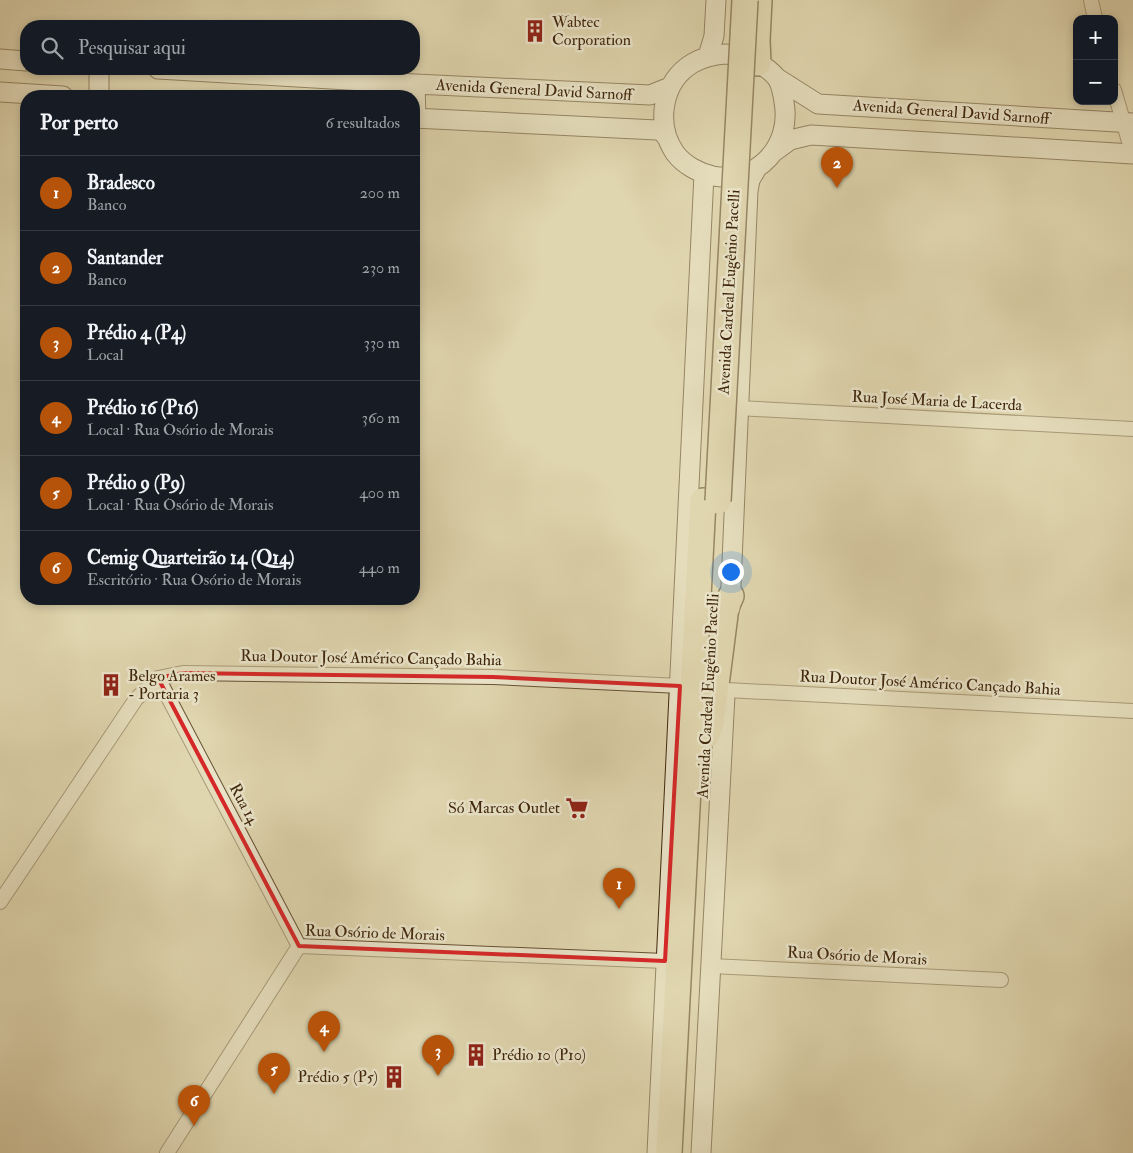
<!DOCTYPE html>
<html lang="pt">
<meta charset="utf-8">
<style>
:root{--surface:#171b24;--page:#20242c;--text:#f1f3f6;--muted:#9ea1a6;--line:#363941;--accent:#b45309}
body{margin:0;font-family:"IM FELL Double Pica",serif;background:var(--page);color:var(--text)}
.controls{position:absolute;right:15px;top:15px;display:grid;overflow:hidden;border-radius:10px;box-shadow:0 2px 8px #0003}
.controls button{width:45px;height:45px;display:grid;place-items:center;padding:0;border:0;border-bottom:1px solid var(--line);background:var(--surface);color:var(--text);font:25px sans-serif}
.you{position:absolute;left:730px;top:571px;width:18px;height:18px;margin:-12px;border:4px solid #fff;border-radius:50%;background:#1a73e8;box-shadow:0 0 0 8px #1a73e833}
.badge{display:grid;place-items:center;width:32px;height:32px;border-radius:50%;background:var(--accent);color:#fff;font-size:16px;font-weight:700}
.pin{position:absolute;translate:-50% -41px;filter:drop-shadow(0 1px 2px #0008)}
.pin::after{content:'';position:absolute;top:26px;width:18px;height:15px;background:inherit;clip-path:polygon(0 0,100% 0,50% 100%)}
.list{margin:0;padding:0;list-style:none}
h2{display:flex;justify-content:space-between;align-items:center;height:65px;margin:0;padding:0 20px;font-size:21px}
h2 small{font-size:16px;font-weight:400;color:var(--muted)}
.list li{display:grid;grid-template-columns:32px 1fr auto;gap:15px;align-items:center;box-sizing:border-box;height:75px;padding:0 20px;border-top:1px solid var(--line)}
.list b{display:block;font-size:19px;white-space:nowrap}
.list p{margin:0;font-size:16px;white-space:nowrap;color:var(--muted)}
.list em{font-size:16px;font-style:normal;color:var(--muted)}
.icon{flex:none;width:28px;height:28px;fill:none;stroke:currentColor;stroke-width:2;stroke-linecap:round;stroke-linejoin:round}
.map{position:relative;flex:none;width:1133px;height:1153px;overflow:hidden}
.search{position:absolute;background:var(--surface);box-shadow:0 2px 8px #0003;left:20px;top:20px;width:400px;height:55px;display:flex;align-items:center;gap:12px;box-sizing:border-box;padding:0 18px;border-radius:20px;color:var(--muted);font-size:19px}
.panel{position:absolute;background:var(--surface);box-shadow:0 2px 8px #0003;left:20px;top:90px;width:400px;height:515px;border-radius:20px}
.map>svg:first-child{display:block}
</style>
<div class="map">
<svg width="1133" height="1153" viewBox="0 0 1133 1153">
<rect width="100%" height="100%" fill="#dfd5ae"/>
<filter id="stains"><feTurbulence type="fractalNoise" baseFrequency=".004" numOctaves="4"/><feColorMatrix values="0 0 0 0 .2 0 0 0 0 .09 0 0 0 0 .02 0 0 0 .5 -.17"/></filter>
<radialGradient id="worn" r=".72"><stop offset=".6" stop-color="#630" stop-opacity="0"/><stop offset="1" stop-color="#630" stop-opacity=".3"/></radialGradient>
<g fill="none" stroke-linecap="round" stroke-linejoin="round">
<defs>
<path id="street" d="M 1091,0 L 1095,19
M 1114,90 L 1133,155
M 738,408 L 1133,429
M 158,678 L 299,946
M 726,690 L 1133,711
M 0,902 L 136,699 L 158,678 L 183,673 L 493,677 L 680,686
M 711,966 L 1001,980
M 167,1153 L 299,946 L 665,961"/>
<path id="secondary" d="M 725,54 C 744,56 763,62 776,77 C 781,83 783,95 784,102 C 792,145 758,184 713,176 C 699,173 684,165 675,153 C 655,124 662,81 693,63 C 703,57 714,55 725,54 Z
M 708,56 L 714,36 L 716,0
M 0,59 L 26,61
M 158,69 L 415,84 L 650,95 L 670,87
M 777,78 L 818,104 L 1133,123
M 415,84 L 416,118
M 0,92 L 63,96
M 99,96 L 99,69
M 414,118 L 657,130 L 663,132 L 667,138
M 775,151 L 790,140 L 811,135 L 1133,154
M 730,608 L 748,191 L 750,180 L 757,168
M 657,1153 L 704,174
M 701,1153 L 725,695"/>
<path id="highway" d="M 758,63 L 757,40 L 759,0
M 706,736 L 711,724 L 726,607 L 731,596
M 669,1153 L 703,501"/>
</defs>
<use href="#street" stroke="#675233" stroke-width="16"/>
<use href="#secondary" stroke="#3f260a" stroke-width="21"/>
<use href="#highway" stroke="#3f260a" stroke-width="28"/>
<use href="#street" stroke="#eae4ca" stroke-width="14"/>
<use href="#secondary" stroke="#eae4ca" stroke-width="19"/>
<use href="#highway" stroke="#dfd5ae" stroke-width="25"/>
<defs>
<path id="highway-bridge" d="M 718,501 L 745,0"/>
</defs>
<use href="#highway-bridge" stroke="#3f260a" stroke-width="28" stroke-linecap="butt"/>
<use href="#highway-bridge" stroke="#dfd5ae" stroke-width="25"/>
</g>
<path d="M0 0H1133V1153H0ZM 183,673 L 493,677 L 680,686 L 665,961 L 299,946 L 158,678 Z" fill="#dfd5ae" fill-opacity=".55" fill-rule="evenodd"/>
<path fill="none" stroke="#d62828" stroke-width="4" stroke-linejoin="round" d="M 183,673 L 493,677 L 680,686 L 665,961 L 299,946 L 158,678 Z"/>
<defs>
<symbol id="building-bare" viewBox="-9 -9 18 18"><path d="M-4-6H4V6H1V3H-1V6H-4ZM-2.5-4.3h1.7v1.8h-1.7ZM.8-4.3h1.7v1.8H.8ZM-2.5-1h1.7V.8h-1.7ZM.8-1h1.7V.8H.8Z" fill="#8f2418" stroke="#eae4ca" stroke-width="2.5" paint-order="stroke"/></symbol>
<symbol id="supermarket-bare" viewBox="-9 -9 18 18"><path d="M-6-5.5h2.5l.6 2H6L4.5 2H-2.5L-4.4-4H-6ZM-1.5 3.2a1.3 1.3 0 1 0 .1 0ZM3 3.2a1.3 1.3 0 1 0 .1 0Z" fill="#8f2418" stroke="#eae4ca" stroke-width="2.5" paint-order="stroke"/></symbol>
</defs>
<g fill-rule="evenodd">
<use href="#building-bare" x="519" y="15" width="32" height="32"/>
<use href="#building-bare" x="95" y="669" width="32" height="32"/>
<use href="#supermarket-bare" x="561" y="792" width="32" height="32"/>
<use href="#building-bare" x="460" y="1039" width="32" height="32"/>
<use href="#building-bare" x="378" y="1061" width="32" height="32"/>
</g>
<g text-anchor="middle" dominant-baseline="central" stroke-width="5" stroke-linejoin="round" paint-order="stroke">
<g font-size="16" fill="#3f260a" stroke="#eae4ca" text-anchor="start">
<text x="552" y="22">Wabtec<tspan x="552" dy="18">Corporation</tspan></text>
<text x="128" y="676">Belgo Arames<tspan x="128" dy="18">- Portaria 3</tspan></text>
<text x="560" y="808" text-anchor="end">Só Marcas Outlet</text>
<text x="492" y="1055">Prédio 10 (P10)</text>
<text x="378" y="1077" text-anchor="end">Prédio 5 (P5)</text>
</g>
<g font-size="16" fill="#3f260a" stroke="#eae4ca">
<text transform="translate(534 90) rotate(3)">Avenida General David Sarnoff</text>
<text transform="translate(951 112) rotate(4)">Avenida General David Sarnoff</text>
<text transform="translate(729 292) rotate(-87)">Avenida Cardeal Eugênio Pacelli</text>
<text transform="translate(937 401) rotate(3)">Rua José Maria de Lacerda</text>
<text transform="translate(371 658) rotate(1)">Rua Doutor José Américo Cançado Bahia</text>
<text transform="translate(930 683) rotate(3)">Rua Doutor José Américo Cançado Bahia</text>
<text transform="translate(708 696) rotate(-87)">Avenida Cardeal Eugênio Pacelli</text>
<text transform="translate(244 804) rotate(62)">Rua 14</text>
<text transform="translate(375 933) rotate(2)">Rua Osório de Morais</text>
<text transform="translate(857 956) rotate(3)">Rua Osório de Morais</text>
</g>
</g>
<rect width="100%" height="100%" filter="url(#stains)"/>
<rect width="100%" height="100%" fill="url(#worn)"/>
</svg>
<div class="controls">
<button>+</button>
<button>−</button>
</div>
<div class="you"></div>
<div class="pin badge" style="left:619px;top:909px">1</div>
<div class="pin badge" style="left:837px;top:188px">2</div>
<div class="pin badge" style="left:438px;top:1076px">3</div>
<div class="pin badge" style="left:324px;top:1052px">4</div>
<div class="pin badge" style="left:274px;top:1094px">5</div>
<div class="pin badge" style="left:194px;top:1126px">6</div>
<div class="search"><svg class="icon" aria-label="search" viewBox="0 0 24 24"><circle cx="10" cy="10" r="6"/><path d="M15 15l6 6"/></svg>Pesquisar aqui</div>
<section class="panel">
<h2>Por perto<small>6 resultados</small></h2>
<ul class="list">
<li><span class="badge">1</span><div><b>Bradesco</b><p>Banco</p></div><em>200 m</em></li>
<li><span class="badge">2</span><div><b>Santander</b><p>Banco</p></div><em>230 m</em></li>
<li><span class="badge">3</span><div><b>Prédio 4 (P4)</b><p>Local</p></div><em>330 m</em></li>
<li><span class="badge">4</span><div><b>Prédio 16 (P16)</b><p>Local · Rua Osório de Morais</p></div><em>360 m</em></li>
<li><span class="badge">5</span><div><b>Prédio 9 (P9)</b><p>Local · Rua Osório de Morais</p></div><em>400 m</em></li>
<li><span class="badge">6</span><div><b>Cemig Quarteirão 14 (Q14)</b><p>Escritório · Rua Osório de Morais</p></div><em>440 m</em></li>
</ul>
</section>
</div>
